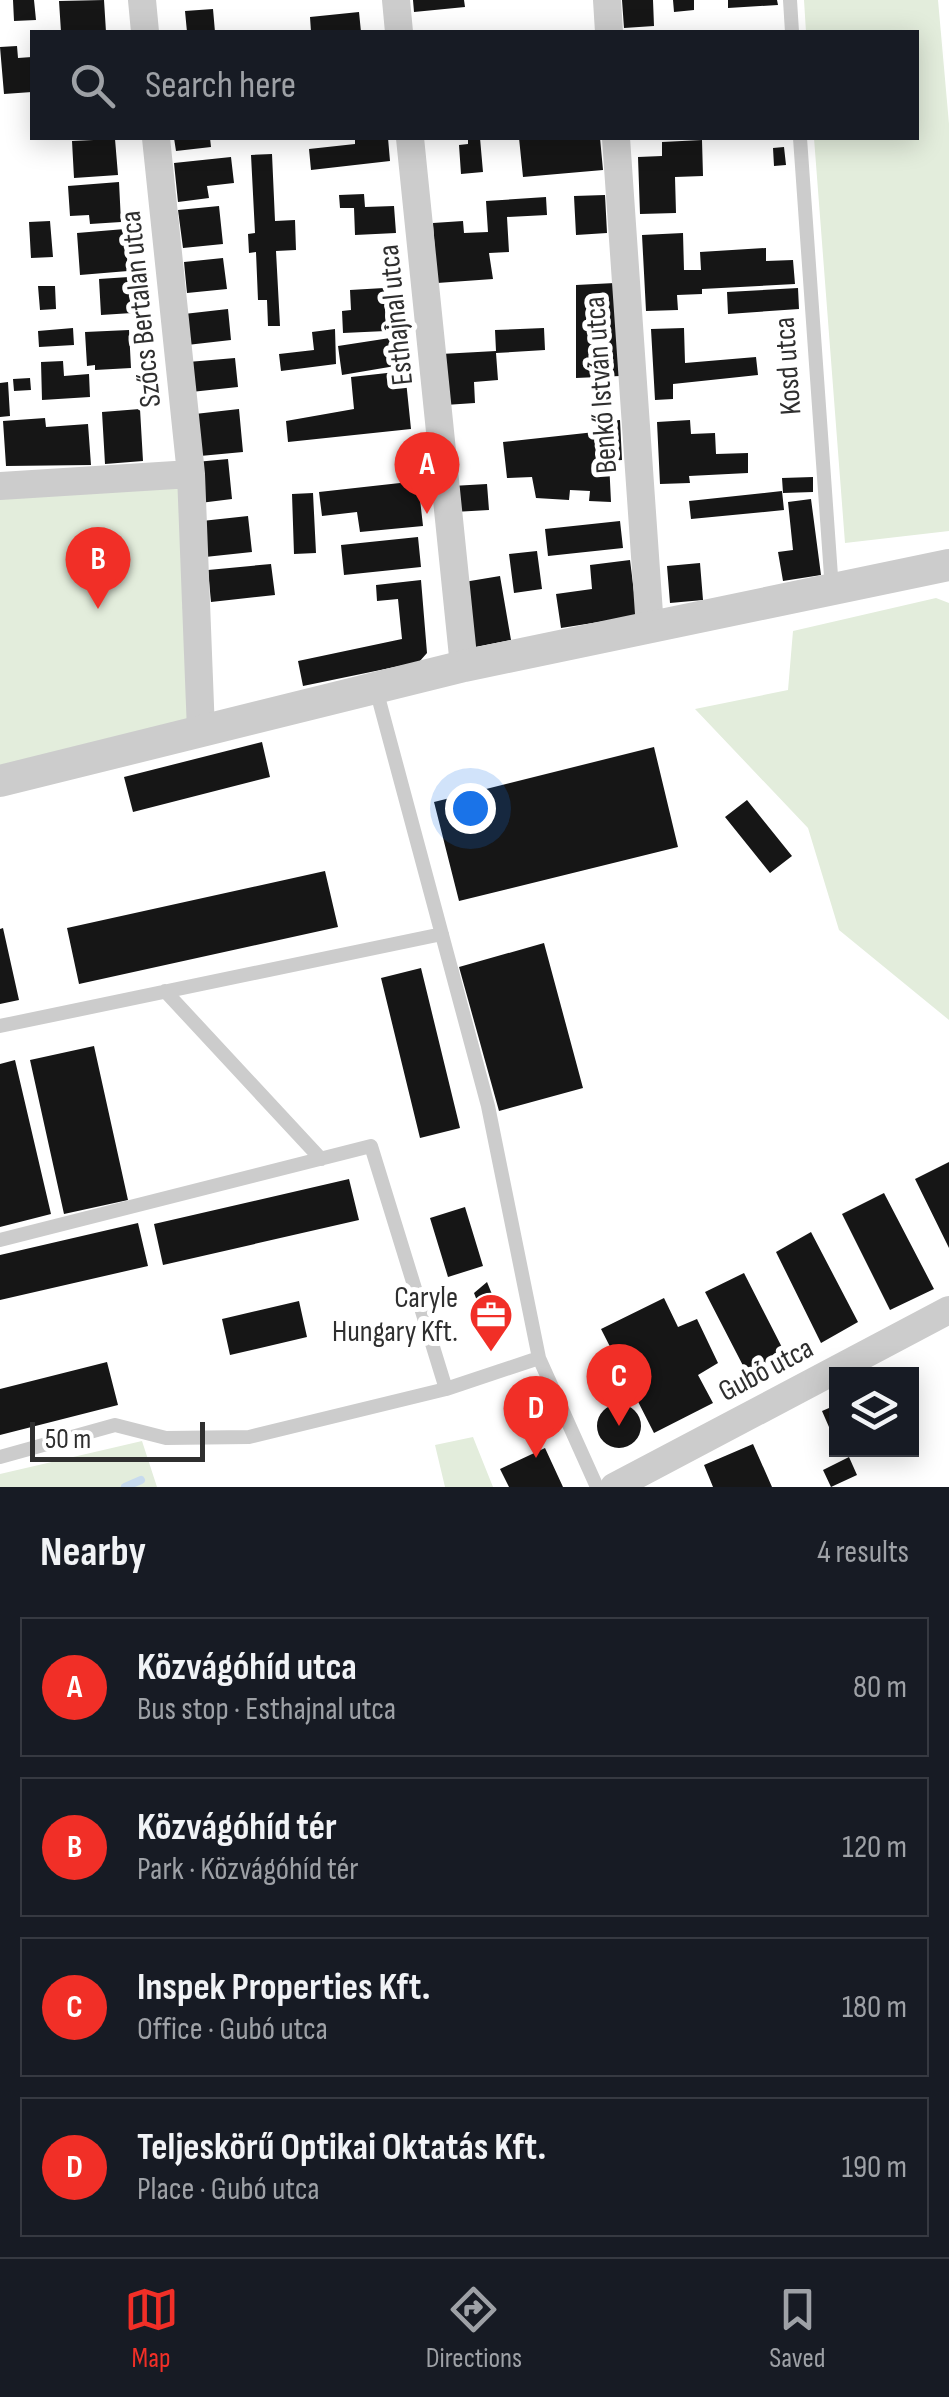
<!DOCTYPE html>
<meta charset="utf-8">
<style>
:root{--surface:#171b24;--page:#20242c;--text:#f1f3f6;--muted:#9ea1a6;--line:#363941;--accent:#f12f27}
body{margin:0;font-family:"Sofia Sans Condensed",sans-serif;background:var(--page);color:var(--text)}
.controls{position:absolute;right:30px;bottom:30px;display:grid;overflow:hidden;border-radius:0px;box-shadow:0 5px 25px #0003}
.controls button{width:90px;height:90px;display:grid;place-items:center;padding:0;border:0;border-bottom:2px solid var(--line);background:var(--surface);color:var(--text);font:50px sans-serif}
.scale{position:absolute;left:30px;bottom:25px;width:175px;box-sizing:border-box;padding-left:10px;border:5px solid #2f2f2f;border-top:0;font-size:28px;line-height:35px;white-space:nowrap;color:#2f2f2f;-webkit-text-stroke:8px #fff;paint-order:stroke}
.you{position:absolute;left:470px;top:808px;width:35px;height:35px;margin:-25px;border:8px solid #fff;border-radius:50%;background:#1a73e8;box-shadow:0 0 0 15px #1a73e833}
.badge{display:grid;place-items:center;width:65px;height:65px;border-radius:50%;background:var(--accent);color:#fff;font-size:32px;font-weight:700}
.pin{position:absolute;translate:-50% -82px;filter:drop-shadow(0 2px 5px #0008)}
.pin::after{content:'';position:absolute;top:52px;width:35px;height:30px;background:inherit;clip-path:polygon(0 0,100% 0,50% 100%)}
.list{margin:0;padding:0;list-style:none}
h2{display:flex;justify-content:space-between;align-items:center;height:130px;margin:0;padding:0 40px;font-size:42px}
h2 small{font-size:32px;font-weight:400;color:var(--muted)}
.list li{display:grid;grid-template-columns:65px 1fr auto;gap:30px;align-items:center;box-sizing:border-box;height:140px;margin:0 20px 20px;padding:0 20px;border:2px solid var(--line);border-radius:0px}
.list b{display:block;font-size:38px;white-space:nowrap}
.list p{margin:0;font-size:32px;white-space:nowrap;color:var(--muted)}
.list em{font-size:32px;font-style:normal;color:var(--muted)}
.icon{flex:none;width:55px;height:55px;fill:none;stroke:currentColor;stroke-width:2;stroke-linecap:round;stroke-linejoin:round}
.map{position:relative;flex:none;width:949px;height:1487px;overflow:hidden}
.search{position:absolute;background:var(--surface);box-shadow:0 5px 25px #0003;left:30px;right:30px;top:30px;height:110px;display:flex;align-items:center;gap:25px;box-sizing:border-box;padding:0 35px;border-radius:0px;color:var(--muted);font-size:38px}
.sheet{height:770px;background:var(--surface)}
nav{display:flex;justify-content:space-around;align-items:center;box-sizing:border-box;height:140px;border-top:2px solid var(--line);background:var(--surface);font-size:28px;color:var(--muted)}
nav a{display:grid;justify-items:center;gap:5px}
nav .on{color:var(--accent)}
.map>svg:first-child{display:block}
</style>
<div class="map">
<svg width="949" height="1487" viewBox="0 0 949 1487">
<rect width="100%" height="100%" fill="#fff"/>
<path fill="#e3eddc" d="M 804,0 L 938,0 L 949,124 L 949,531 L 845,543 L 814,138 L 916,138 L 916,32 L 806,32 Z
M 191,474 L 201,731 L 0,781 L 0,486 Z
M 936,598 L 949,603 L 949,1020 L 839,930 L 808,828 L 695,709 L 788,690 L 793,631 Z
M 473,1437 L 493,1487 L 445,1487 L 435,1445 Z
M 142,1441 L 157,1487 L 0,1487 L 0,1474 Z"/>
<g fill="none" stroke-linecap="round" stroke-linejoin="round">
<path stroke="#c7daee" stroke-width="8" d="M 125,1487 L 141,1480"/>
</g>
<path fill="#161616" d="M 13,0 L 34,0 L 36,20 L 14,21 Z
M 104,0 L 106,32 L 61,32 L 59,1 Z
M 413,0 L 464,0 L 465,7 L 414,12 Z
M 622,0 L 653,0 L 654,26 L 624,28 Z
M 673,0 L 694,0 L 694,10 L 674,12 Z
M 728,0 L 777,0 L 778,5 L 728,8 Z
M 213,9 L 215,32 L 187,32 L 185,11 Z
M 359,12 L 361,32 L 311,32 L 310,17 Z
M 17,46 L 18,58 L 32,57 L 32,92 L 4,94 L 0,47 Z
M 174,138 L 210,138 L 211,147 L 176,151 Z
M 355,138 L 388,138 L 390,161 L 311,170 L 309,149 L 355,144 Z
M 468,138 L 480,138 L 483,172 L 461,174 L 459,145 L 468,144 Z
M 519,138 L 600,138 L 603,170 L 523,177 Z
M 115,139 L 118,175 L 74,178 L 72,141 Z
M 702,140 L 703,176 L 675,177 L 676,213 L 640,214 L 638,157 L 662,156 L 662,142 Z
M 784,147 L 786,165 L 774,166 L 773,148 Z
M 272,154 L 275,221 L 295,220 L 296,250 L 276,251 L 280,326 L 268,326 L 267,300 L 258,300 L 256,252 L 249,253 L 248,234 L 255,233 L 251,155 Z
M 231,157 L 234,183 L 207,186 L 209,198 L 178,202 L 174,163 Z
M 119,182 L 121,222 L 90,224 L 89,215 L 70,216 L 68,186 Z
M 364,194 L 365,207 L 394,206 L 396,233 L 355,235 L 354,208 L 340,208 L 339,195 Z
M 605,195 L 607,233 L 576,235 L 574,196 Z
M 546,197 L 547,215 L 507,217 L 509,252 L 489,253 L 493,279 L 437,283 L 433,223 L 463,221 L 464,233 L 488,232 L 486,201 Z
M 219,206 L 223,244 L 183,248 L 178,210 Z
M 50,221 L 53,257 L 31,258 L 29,222 Z
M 125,229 L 128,271 L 80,275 L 77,233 Z
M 683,233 L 684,270 L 701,270 L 700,252 L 766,248 L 766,261 L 793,260 L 795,284 L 702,289 L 702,294 L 677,295 L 678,310 L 646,311 L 642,235 Z
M 223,258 L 227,289 L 187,293 L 184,262 Z
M 129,277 L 132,313 L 101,315 L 99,279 Z
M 615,283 L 620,376 L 576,378 L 576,285 Z
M 38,286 L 55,286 L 56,309 L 40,310 Z
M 384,288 L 386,331 L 343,333 L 342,311 L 351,310 L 350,290 Z
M 798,288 L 799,309 L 728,314 L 727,292 Z
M 228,309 L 231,340 L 187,345 L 184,314 Z
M 73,328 L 74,345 L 39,347 L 38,331 Z
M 544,328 L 545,350 L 496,353 L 498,380 L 474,382 L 475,403 L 445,405 L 441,354 L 496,351 L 495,330 Z
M 684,328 L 685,363 L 756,357 L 758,375 L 673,384 L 673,399 L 655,400 L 651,329 Z
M 335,329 L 336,364 L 281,371 L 279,354 L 314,350 L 312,332 Z
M 129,330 L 131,368 L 95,370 L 95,365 L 87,366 L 85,332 Z
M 403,336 L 407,364 L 342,375 L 338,346 Z
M 235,358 L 238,387 L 191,392 L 188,362 Z
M 63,361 L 64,376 L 89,374 L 90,397 L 42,400 L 41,362 Z
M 405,371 L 411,429 L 288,442 L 286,421 L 354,409 L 351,377 Z
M 30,378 L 31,390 L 14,391 L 13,379 Z
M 8,382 L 10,416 L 0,417 L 0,383 Z
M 140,409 L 143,461 L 105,464 L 102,412 Z
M 239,409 L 243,452 L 200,456 L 195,414 Z
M 45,418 L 46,427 L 88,424 L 91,465 L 6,466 L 3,421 Z
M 620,420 L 622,460 L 609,461 L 611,502 L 589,501 L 590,491 L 570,490 L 569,500 L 536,498 L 532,477 L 507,478 L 503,442 L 595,432 L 595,421 Z
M 690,420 L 691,434 L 715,433 L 716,454 L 748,453 L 748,473 L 689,476 L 690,483 L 660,484 L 657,422 Z
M 228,459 L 232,499 L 200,503 L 196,462 Z
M 813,477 L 813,492 L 783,493 L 782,478 Z
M 418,481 L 423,526 L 360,532 L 357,512 L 322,516 L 319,492 Z
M 487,484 L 489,510 L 454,512 L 452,486 Z
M 782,491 L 784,510 L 691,519 L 689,501 Z
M 313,493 L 316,553 L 294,554 L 292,494 Z
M 811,499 L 821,575 L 783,581 L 778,552 L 793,550 L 788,502 Z
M 248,516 L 252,552 L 205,557 L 202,521 Z
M 620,521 L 623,548 L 548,556 L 545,529 Z
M 418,537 L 421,567 L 344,575 L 341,545 Z
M 537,551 L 542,589 L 514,593 L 509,554 Z
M 630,560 L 637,616 L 561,628 L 556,594 L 592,589 L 590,565 Z
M 700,563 L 703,600 L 670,603 L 667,566 Z
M 271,564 L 275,595 L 211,602 L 208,570 Z
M 500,576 L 511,640 L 470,648 L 458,583 Z
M 421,580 L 427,653 L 419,662 L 303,686 L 298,661 L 402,639 L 398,599 L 377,601 L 376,585 Z
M 262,742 L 270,777 L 133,812 L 124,777 Z
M 654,747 L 678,847 L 459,901 L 434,802 Z
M 747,800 L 792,856 L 770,873 L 725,817 Z
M 325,871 L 338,927 L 79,984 L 67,928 Z
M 3,928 L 19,1000 L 0,1004 L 0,929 Z
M 544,943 L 583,1088 L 499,1111 L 459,967 Z
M 421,968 L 460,1128 L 420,1138 L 381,978 Z
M 94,1046 L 128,1200 L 64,1214 L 30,1060 Z
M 15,1060 L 51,1214 L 0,1227 L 0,1064 Z
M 949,1162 L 949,1248 L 915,1179 Z
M 349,1179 L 359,1220 L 163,1265 L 154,1224 Z
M 884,1193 L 934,1289 L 890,1310 L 842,1214 Z
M 465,1207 L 483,1266 L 448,1277 L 430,1218 Z
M 138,1223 L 148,1266 L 0,1300 L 0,1255 Z
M 811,1232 L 858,1322 L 821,1343 L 776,1252 Z
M 744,1273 L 790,1363 L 752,1383 L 705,1292 Z
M 487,1282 L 500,1314 L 491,1317 L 487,1309 L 481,1311 L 474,1293 Z
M 664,1298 L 678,1327 L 697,1319 L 718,1363 L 698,1375 L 713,1403 L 654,1433 L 601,1329 Z
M 299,1301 L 307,1337 L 230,1355 L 222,1319 Z
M 107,1362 L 118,1405 L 0,1435 L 0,1389 Z
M597 1426a22 22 0 1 1 44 0a22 22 0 1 1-44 0Z
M 836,1405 L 836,1443 L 822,1411 Z
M 753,1444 L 772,1487 L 713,1487 L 704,1465 Z
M 545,1448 L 563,1487 L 509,1487 L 500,1469 Z
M 849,1457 L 857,1475 L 831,1487 L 823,1470 Z"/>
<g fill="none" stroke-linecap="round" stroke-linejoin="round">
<path stroke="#ccc" stroke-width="14" d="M 790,0 L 792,32
M 800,138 L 832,590
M 376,689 L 488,1106 L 539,1358 L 597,1487
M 165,991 L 321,1159
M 0,1026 L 442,934
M 0,1240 L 371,1146 L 446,1389
M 0,1457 L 115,1425 L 166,1438 L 249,1437 L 446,1389 L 539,1358"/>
<path stroke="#ccc" stroke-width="28" d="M 142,0 L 145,32
M 396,0 L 399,32
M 607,0 L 609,32
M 156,138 L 191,474 L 201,731
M 410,138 L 464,666
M 616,138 L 650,628
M 0,486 L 191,474
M 614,1487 L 949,1310"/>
<path stroke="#ccc" stroke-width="32" d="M 0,781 L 464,666 L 949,565"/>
</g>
<defs>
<symbol id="office-pin" viewBox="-11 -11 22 30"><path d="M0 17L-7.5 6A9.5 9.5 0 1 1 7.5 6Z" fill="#f12f27" stroke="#fff"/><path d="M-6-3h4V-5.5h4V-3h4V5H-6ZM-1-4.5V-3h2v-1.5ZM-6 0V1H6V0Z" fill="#fff"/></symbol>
</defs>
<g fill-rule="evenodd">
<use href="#office-pin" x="466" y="1290" width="50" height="68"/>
</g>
<g text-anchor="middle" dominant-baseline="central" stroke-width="10" stroke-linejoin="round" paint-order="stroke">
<g font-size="30" fill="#2f2f2f" stroke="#fff">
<text transform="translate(141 309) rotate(-96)">Szőcs Bertalan utca</text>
<text transform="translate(396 315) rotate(-96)">Esthajnal utca</text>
<text transform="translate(788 366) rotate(-94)">Kosd utca</text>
<text transform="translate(601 385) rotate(-94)">Benkő István utca</text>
<text transform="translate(766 1370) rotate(-28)">Gubó utca</text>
</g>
<g font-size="30" fill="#2f2f2f" stroke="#fff" text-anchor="end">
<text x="458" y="1298">Caryle<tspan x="458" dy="34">Hungary Kft.</tspan></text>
</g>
</g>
</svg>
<div class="controls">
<button><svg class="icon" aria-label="layers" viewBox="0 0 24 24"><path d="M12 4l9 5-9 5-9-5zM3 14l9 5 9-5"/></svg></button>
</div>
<div class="scale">50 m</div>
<div class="you"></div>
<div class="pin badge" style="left:427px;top:514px">A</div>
<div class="pin badge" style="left:98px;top:609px">B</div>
<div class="pin badge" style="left:619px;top:1426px">C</div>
<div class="pin badge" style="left:536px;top:1458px">D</div>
<div class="search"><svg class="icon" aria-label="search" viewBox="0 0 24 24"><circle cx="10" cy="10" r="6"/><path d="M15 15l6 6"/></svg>Search here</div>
</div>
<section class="sheet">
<h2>Nearby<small>4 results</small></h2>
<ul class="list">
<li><span class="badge">A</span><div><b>Közvágóhíd utca</b><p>Bus stop · Esthajnal utca</p></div><em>80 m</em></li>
<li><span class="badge">B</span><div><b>Közvágóhíd tér</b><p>Park · Közvágóhíd tér</p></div><em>120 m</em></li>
<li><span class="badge">C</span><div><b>Inspek Properties Kft.</b><p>Office · Gubó utca</p></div><em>180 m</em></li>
<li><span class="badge">D</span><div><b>Teljeskörű Optikai Oktatás Kft.</b><p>Place · Gubó utca</p></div><em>190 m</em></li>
</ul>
</section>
<nav>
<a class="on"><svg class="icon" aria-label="map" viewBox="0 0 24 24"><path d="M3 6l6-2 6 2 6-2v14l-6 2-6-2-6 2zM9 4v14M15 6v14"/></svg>Map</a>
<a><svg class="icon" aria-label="directions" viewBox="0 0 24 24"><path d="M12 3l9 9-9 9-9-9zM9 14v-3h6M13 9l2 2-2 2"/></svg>Directions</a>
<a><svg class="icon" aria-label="saved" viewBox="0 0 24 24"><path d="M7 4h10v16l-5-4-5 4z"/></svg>Saved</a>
</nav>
